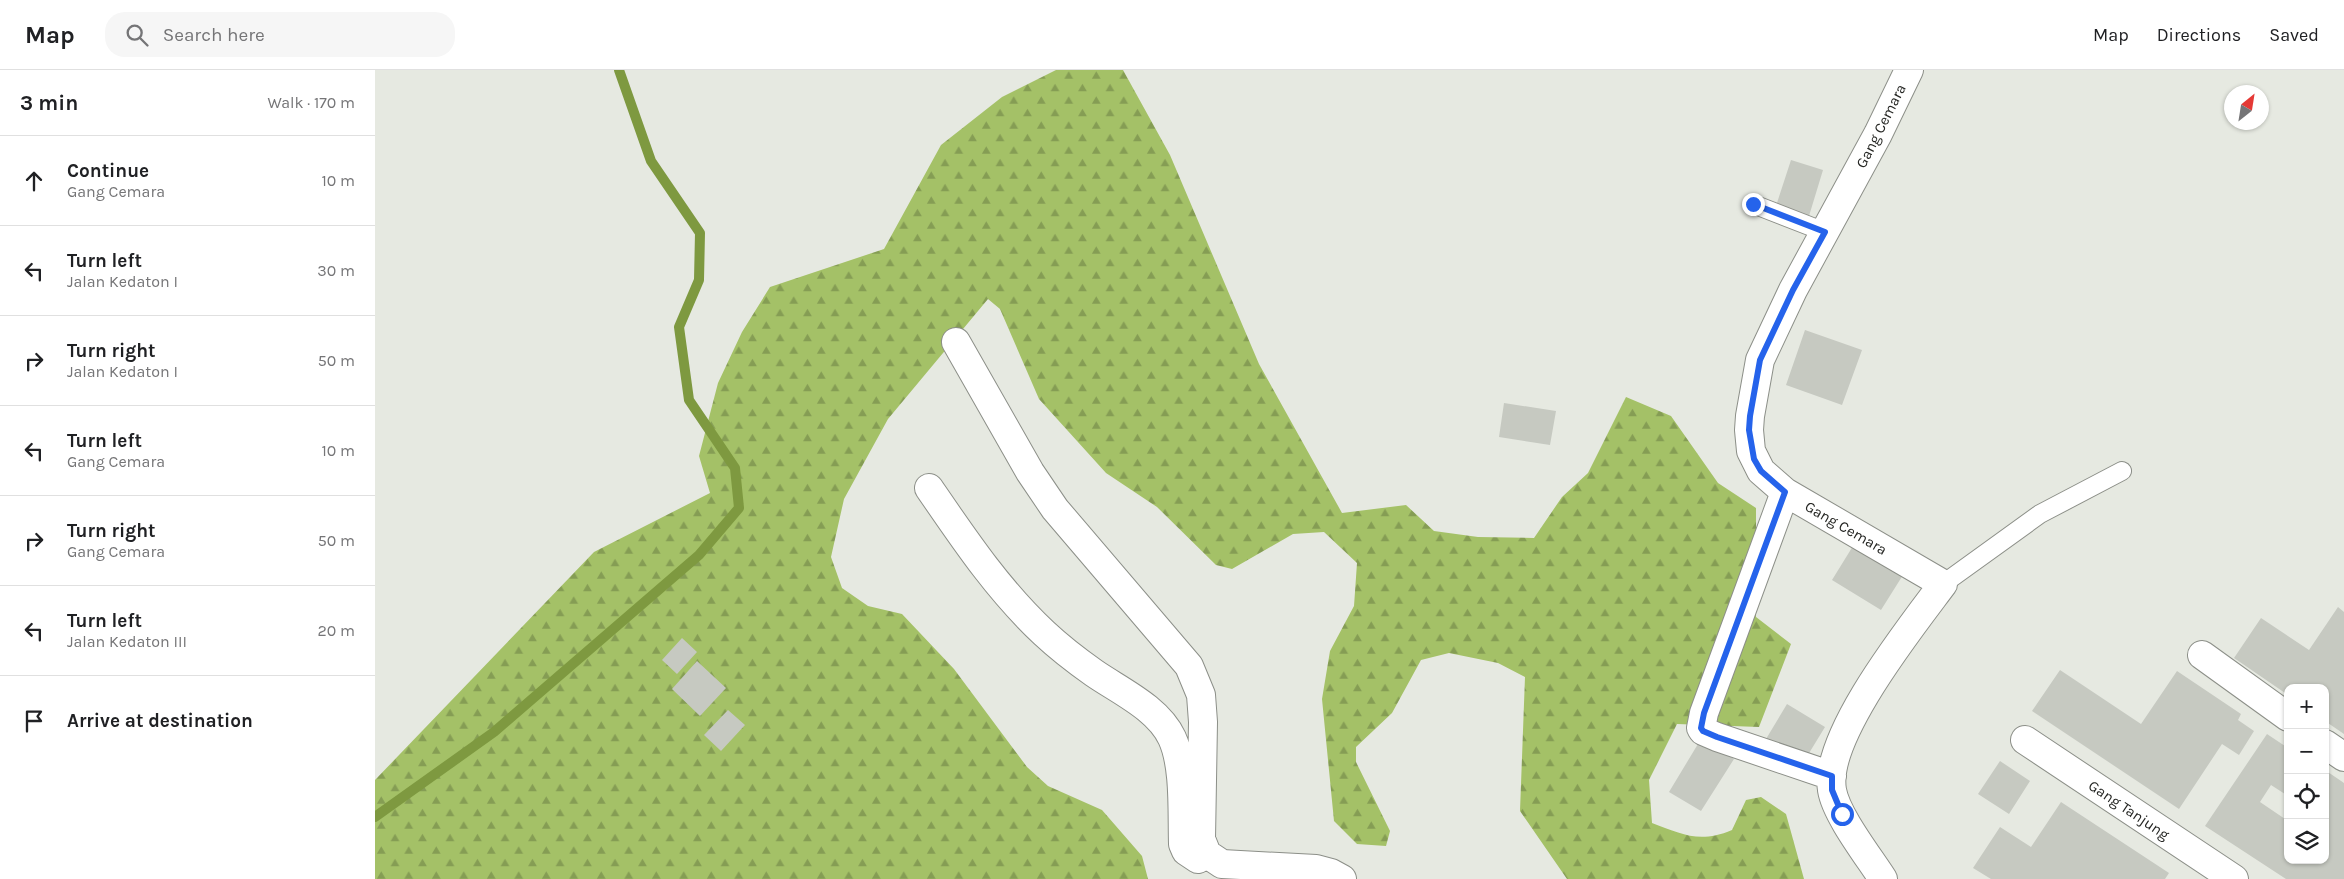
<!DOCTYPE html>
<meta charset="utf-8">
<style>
:root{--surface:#fff;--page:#f6f6f6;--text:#202124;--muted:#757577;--line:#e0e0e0}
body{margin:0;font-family:Karla,sans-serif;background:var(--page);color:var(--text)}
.controls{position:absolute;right:15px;bottom:15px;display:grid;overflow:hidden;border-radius:10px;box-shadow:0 1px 4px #0004}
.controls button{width:45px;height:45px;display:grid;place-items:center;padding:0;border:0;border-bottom:1px solid var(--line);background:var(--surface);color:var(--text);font:25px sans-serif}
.compass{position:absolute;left:1849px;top:15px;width:45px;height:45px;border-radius:50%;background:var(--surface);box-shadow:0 1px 4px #0004;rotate:30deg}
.stop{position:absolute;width:15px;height:15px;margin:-11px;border:4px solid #2563eb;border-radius:50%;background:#fff}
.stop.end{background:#2563eb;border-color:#fff;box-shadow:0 1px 5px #0008}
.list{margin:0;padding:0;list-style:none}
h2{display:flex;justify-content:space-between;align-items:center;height:65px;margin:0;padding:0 20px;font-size:21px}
h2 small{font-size:16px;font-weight:400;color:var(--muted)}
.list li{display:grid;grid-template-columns:32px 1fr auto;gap:15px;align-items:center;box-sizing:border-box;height:90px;padding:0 20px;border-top:1px solid var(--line)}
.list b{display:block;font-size:19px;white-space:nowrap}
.list p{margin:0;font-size:16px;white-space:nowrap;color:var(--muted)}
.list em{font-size:16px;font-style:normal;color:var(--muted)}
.icon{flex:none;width:28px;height:28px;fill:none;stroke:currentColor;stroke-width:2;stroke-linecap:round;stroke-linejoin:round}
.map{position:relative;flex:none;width:1969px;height:809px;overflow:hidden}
header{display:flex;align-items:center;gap:30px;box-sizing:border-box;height:70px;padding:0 25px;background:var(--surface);border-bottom:1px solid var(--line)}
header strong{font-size:24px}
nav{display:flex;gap:28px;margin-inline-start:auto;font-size:18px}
.search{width:350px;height:45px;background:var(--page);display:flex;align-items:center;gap:12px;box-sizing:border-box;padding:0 18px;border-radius:20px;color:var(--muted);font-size:19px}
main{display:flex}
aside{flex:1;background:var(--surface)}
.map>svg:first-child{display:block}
</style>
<header>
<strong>Map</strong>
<div class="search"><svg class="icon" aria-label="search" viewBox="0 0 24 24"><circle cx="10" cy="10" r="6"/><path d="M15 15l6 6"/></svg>Search here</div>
<nav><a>Map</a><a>Directions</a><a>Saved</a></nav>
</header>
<main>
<aside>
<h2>3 min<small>Walk · 170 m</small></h2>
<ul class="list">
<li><svg class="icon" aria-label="ahead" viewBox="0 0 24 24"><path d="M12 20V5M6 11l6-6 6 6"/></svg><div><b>Continue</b><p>Gang Cemara</p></div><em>10 m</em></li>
<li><svg class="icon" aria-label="left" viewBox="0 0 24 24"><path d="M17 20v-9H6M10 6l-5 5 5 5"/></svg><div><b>Turn left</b><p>Jalan Kedaton I</p></div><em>30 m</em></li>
<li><svg class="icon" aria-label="right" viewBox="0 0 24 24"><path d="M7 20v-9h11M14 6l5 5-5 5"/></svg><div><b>Turn right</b><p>Jalan Kedaton I</p></div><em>50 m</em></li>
<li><svg class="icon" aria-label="left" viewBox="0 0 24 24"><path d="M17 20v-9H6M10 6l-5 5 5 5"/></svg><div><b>Turn left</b><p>Gang Cemara</p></div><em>10 m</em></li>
<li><svg class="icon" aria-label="right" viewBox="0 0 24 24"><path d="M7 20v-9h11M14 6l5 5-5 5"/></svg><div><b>Turn right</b><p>Gang Cemara</p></div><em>50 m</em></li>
<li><svg class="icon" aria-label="left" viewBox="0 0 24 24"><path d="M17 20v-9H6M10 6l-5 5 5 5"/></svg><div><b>Turn left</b><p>Jalan Kedaton III</p></div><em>20 m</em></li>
<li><svg class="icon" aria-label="arrive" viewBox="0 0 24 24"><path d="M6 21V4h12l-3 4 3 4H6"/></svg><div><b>Arrive at destination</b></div></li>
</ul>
</aside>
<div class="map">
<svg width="1969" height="809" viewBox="0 0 1969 809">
<defs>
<pattern id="forest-firs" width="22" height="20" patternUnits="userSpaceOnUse" patternTransform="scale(1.25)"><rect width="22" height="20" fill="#a4c167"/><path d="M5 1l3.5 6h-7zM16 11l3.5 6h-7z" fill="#859d54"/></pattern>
</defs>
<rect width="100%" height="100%" fill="#e6e9e1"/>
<path fill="url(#forest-firs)" d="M 681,0 L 748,0 L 795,85 L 884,294 L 967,443 L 1031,435 L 1059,461 L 1103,467 L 1159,468 L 1187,427 L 1213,403 L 1251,327 L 1296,346 L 1343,413 L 1381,438 L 1381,547 L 1416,574 L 1384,657 L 1302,654 L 1274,710 L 1277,753 C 1307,764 1324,774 1357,760 L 1371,730 L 1386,727 L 1411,744 L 1429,809 L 1192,809 L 1145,741 L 1150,607 L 1123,593 L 1074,583 L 1046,590 L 1017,643 L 981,677 L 981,692 L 1015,761 L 1011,776 L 982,774 L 959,751 L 947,629 L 955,581 L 979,536 L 982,493 L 949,462 L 918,464 L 857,499 L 841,495 L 782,437 L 731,403 L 664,329 L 625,239 L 613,229 L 513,349 L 469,429 L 456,487 L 467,518 L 493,536 L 527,544 L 579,599 L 652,697 L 673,716 L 727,740 L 767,786 L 773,809 L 0,809 L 0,710 L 219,482 L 335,423 L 324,386 L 343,313 L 367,262 L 395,217 L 509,179 L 566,75 L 627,27 Z"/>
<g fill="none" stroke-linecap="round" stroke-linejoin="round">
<path stroke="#7e9940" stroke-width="10" d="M 0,747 L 119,662 L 324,485 L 364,438 L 360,398 L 314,330 L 304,257 L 324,210 L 325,163 L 276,91 L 244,0"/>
</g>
<path fill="#c6c9c1" d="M 1416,90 L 1448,100 L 1434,146 L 1401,136 Z
M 1430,260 L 1487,280 L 1467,335 L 1411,315 Z
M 1129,333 L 1181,341 L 1175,375 L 1124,367 Z
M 1478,476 L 1528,505 L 1506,540 L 1457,510 Z
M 1963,537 L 1969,542 L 1969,664 L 1950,651 L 1950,618 L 1913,618 L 1913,625 L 1859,588 L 1886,548 L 1934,580 Z
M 307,568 L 322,582 L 302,604 L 287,590 Z
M 322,591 L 351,618 L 325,646 L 297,619 Z
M 1685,600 L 1766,654 L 1802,601 L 1866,644 L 1863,650 L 1879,661 L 1864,685 L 1847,674 L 1804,739 L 1657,641 Z
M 1412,634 L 1450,657 L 1428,693 L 1391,669 Z
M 353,640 L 370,655 L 346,681 L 329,665 Z
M 1892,664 L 1913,678 L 1913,726 L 1896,715 L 1885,732 L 1913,751 L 1913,790 L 1950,790 L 1950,700 L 1969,713 L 1969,809 L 1911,809 L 1830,756 Z
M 1326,669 L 1359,689 L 1326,741 L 1294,722 Z
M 1625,691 L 1655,711 L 1634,744 L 1603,724 Z
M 1686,732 L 1794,803 L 1790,809 L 1616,809 L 1598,798 L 1625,757 L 1656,777 Z"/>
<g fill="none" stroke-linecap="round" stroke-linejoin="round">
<defs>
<path id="service" d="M 1378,134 L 1450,162
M 1568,514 L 1665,444 L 1747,401"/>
<path id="minor" d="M 581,272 L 655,402 L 680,439 L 814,596 L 826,625 L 828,652 L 826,769 L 832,784 L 847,794 L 941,799 L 956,803 L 967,809
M 554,418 C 589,469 623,520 669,563 C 685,578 702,591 719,603 C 745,621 783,638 797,668 C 810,696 807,743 808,774 L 811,781 L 823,789
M 1410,422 L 1329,643 L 1326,658 L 1328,661 L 1342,667 L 1457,706
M 1827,585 L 1913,647
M 1650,670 L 1859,809
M 1950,674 L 1969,687
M 1508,809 C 1494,787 1461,745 1457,720 C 1448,667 1536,557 1568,514 L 1410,422 L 1386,401 L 1376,381 L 1374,360 L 1375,346 L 1385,290 L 1418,220 L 1503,64 L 1534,0"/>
</defs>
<use href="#service" stroke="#8c8f88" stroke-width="20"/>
<use href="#minor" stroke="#8c8f88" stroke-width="30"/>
<use href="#service" stroke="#fff" stroke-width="18"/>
<use href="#minor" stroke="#fff" stroke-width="28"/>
</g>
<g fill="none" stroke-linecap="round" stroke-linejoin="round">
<path stroke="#2563eb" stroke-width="6" d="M 1378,134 L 1450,162 L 1418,220 L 1385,290 L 1375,346 L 1374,360 L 1379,389 L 1386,401 L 1410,422 L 1329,643 L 1326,658 L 1328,661 L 1342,667 L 1457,706 L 1457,720 L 1467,744"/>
</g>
<g text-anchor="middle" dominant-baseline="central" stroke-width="4" stroke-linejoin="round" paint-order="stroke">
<g font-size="15" fill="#252623" stroke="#fff">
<text transform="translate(1506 56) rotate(-63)">Gang Cemara</text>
<text transform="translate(1471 458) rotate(30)">Gang Cemara</text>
<text transform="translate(1754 740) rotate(34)">Gang Tanjung</text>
</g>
</g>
</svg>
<div class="controls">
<button>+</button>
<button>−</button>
<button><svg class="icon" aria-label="locate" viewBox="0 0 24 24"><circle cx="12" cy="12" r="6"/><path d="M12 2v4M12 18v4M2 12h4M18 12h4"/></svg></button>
<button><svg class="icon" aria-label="layers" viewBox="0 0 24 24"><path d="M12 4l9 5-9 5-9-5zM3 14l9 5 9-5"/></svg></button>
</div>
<svg class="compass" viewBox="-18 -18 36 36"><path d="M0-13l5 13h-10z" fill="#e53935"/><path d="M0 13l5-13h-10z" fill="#757577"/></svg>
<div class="stop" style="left:1467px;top:744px"></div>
<div class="stop end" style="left:1378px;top:134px"></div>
</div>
</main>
